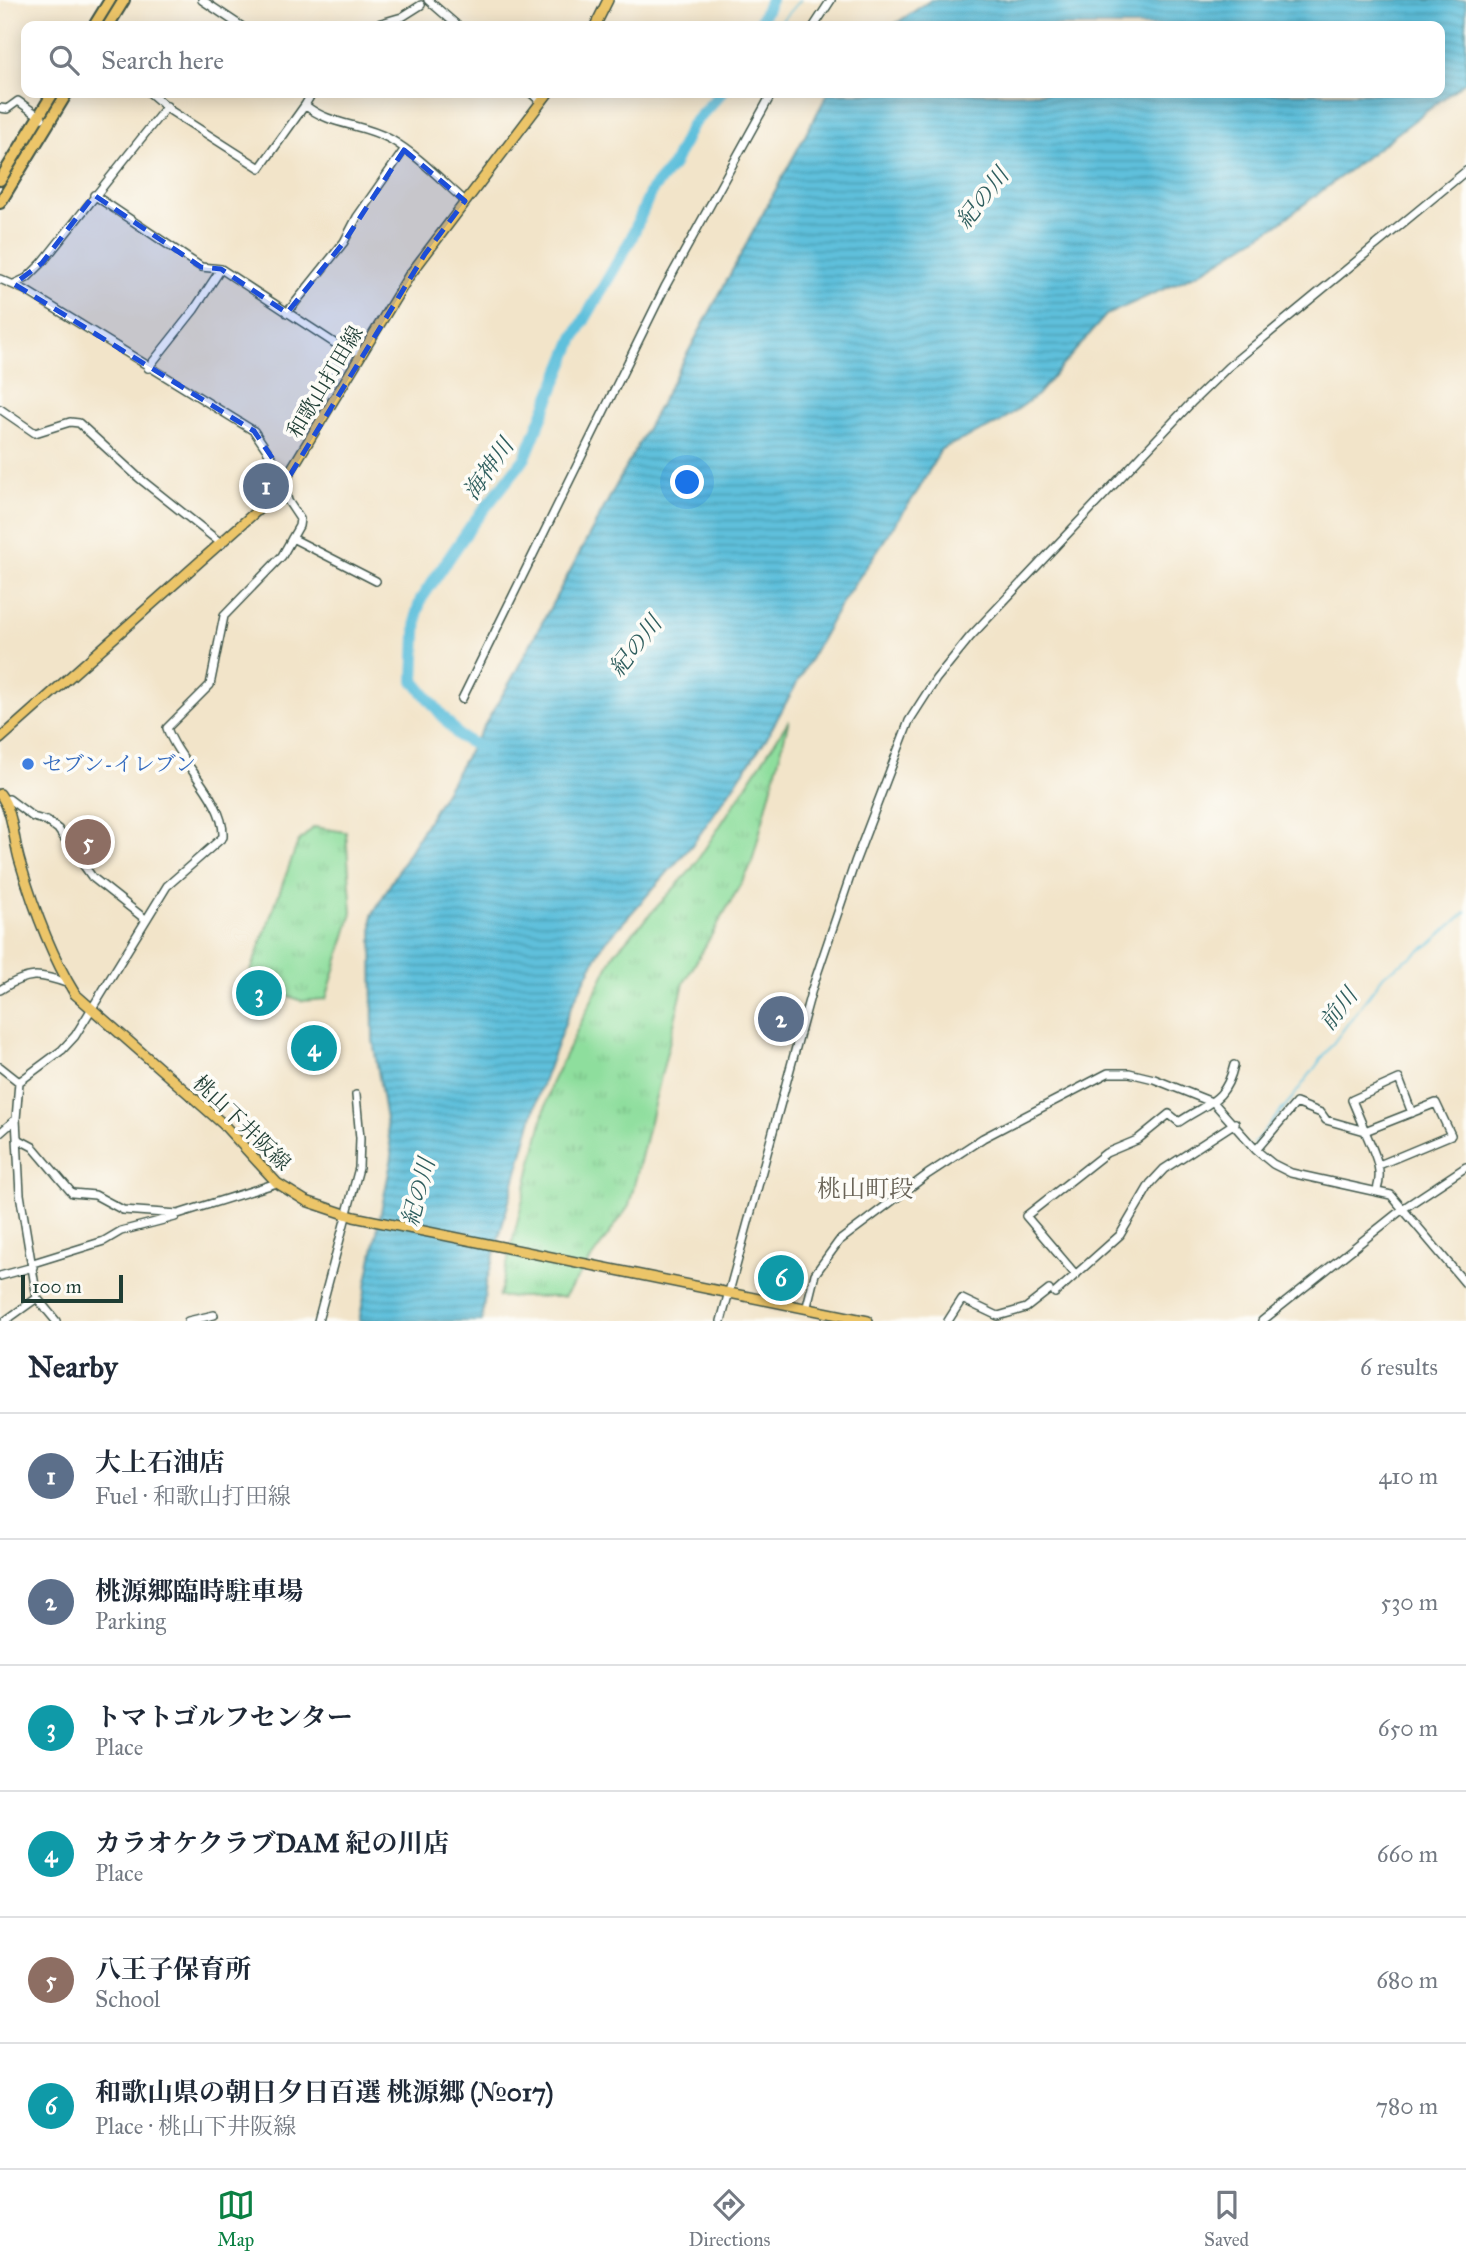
<!DOCTYPE html>
<meta charset="utf-8">
<style>
:root{--surface:#fff;--page:#f2f2f3;--text:#1f2937;--muted:#747a83;--line:#e0e1e3;--accent:#0b8043}
body{margin:0;font-family:"IM FELL Great Primer","Noto Serif JP",serif;background:var(--page);color:var(--text)}
.scale{position:absolute;left:21px;bottom:18px;width:102px;box-sizing:border-box;padding-left:7px;border:4px solid #1f3d34;border-top:0;font-size:19px;line-height:24px;white-space:nowrap;color:#1f3d34;-webkit-text-stroke:5px #fdfcf7;paint-order:stroke}
.you{position:absolute;left:688px;top:483px;width:24px;height:24px;margin:-18px;border:5px solid #fff;border-radius:50%;background:#1a73e8;box-shadow:0 0 0 10px #1a73e833}
.badge{display:grid;place-items:center;width:46px;height:46px;border-radius:50%;background:var(--accent);color:#fff;font-size:23px;font-weight:700}
.pin{position:absolute;translate:-50% -50%;border:4px solid #fff;box-shadow:0 2px 7px #0006}
.list{margin:0;padding:0;list-style:none}
h2{display:flex;justify-content:space-between;align-items:center;height:91px;margin:0;padding:0 28px;font-size:30px}
h2 small{font-size:23px;font-weight:400;color:var(--muted)}
.list li{display:grid;grid-template-columns:46px 1fr auto;gap:21px;align-items:center;box-sizing:border-box;height:126px;padding:0 28px;border-top:2px solid var(--line)}
.list b{display:block;font-size:26px;white-space:nowrap}
.list p{margin:0;font-size:23px;white-space:nowrap;color:var(--muted)}
.list em{font-size:23px;font-style:normal;color:var(--muted)}
.icon{flex:none;width:38px;height:38px;fill:none;stroke:currentColor;stroke-width:2;stroke-linecap:round;stroke-linejoin:round}
.map{position:relative;flex:none;width:1466px;height:1321px;overflow:hidden}
.search{position:absolute;background:var(--surface);box-shadow:0 4px 18px #0003;left:21px;right:21px;top:21px;height:77px;display:flex;align-items:center;gap:18px;box-sizing:border-box;padding:0 24px;border-radius:14px;color:var(--muted);font-size:26px}
.sheet{height:847px;background:var(--surface)}
nav{display:flex;justify-content:space-around;align-items:center;box-sizing:border-box;height:98px;border-top:2px solid var(--line);background:var(--surface);font-size:19px;color:var(--muted)}
nav a{display:grid;justify-items:center;gap:4px}
nav .on{color:var(--accent)}
.map>svg:first-child{display:block}
</style>
<div class="map">
<svg width="1466" height="1321" viewBox="0 0 1466 1321">
<defs>
<pattern id="grass-tufts" width="24" height="20" patternUnits="userSpaceOnUse" patternTransform="scale(1.75)"><rect width="24" height="20" fill="#8ede9d"/><path d="M3 7l-1-3M5 7V3M7 7l1-3M15 17l-1-3M17 17v-4M19 17l1-3" fill="none" stroke="#7abf88"/></pattern>
<pattern id="water-rules" width="6" height="5" patternUnits="userSpaceOnUse" patternTransform="scale(1.75)"><rect width="6" height="5" fill="#5ec0dc"/><path d="M0 2.5h6" fill="none" stroke="#4d9db3"/></pattern>
</defs>
<rect width="100%" height="100%" fill="#fdfcf7"/>
<filter id="ink" filterUnits="userSpaceOnUse"><feTurbulence type="fractalNoise" baseFrequency=".0143" numOctaves="2"/><feDisplacementMap in="SourceGraphic" scale="14" xChannelSelector="R" yChannelSelector="G"/><feConvolveMatrix kernelMatrix="1 2 1 2 8 2 1 2 1" color-interpolation-filters="sRGB"/></filter>
<filter id="wash" filterUnits="userSpaceOnUse"><feTurbulence type="fractalNoise" baseFrequency=".00686" numOctaves="4" result="noise"/><feDisplacementMap in="SourceGraphic" scale="28" xChannelSelector="R" yChannelSelector="G"/><feGaussianBlur stdDeviation="1.57" result="paint"/><feColorMatrix in="noise" values="0 0 0 0 0 0 0 0 0 0 0 0 0 0 0 0 0 1.4 0 .05"/><feComposite in="paint" operator="in"/></filter>
<g filter="url(#wash)">
<rect width="100%" height="100%" fill="#f2e4c9"/>
<path fill="url(#grass-tufts)" stroke="#568e68" stroke-width="2" d="M 789,720 L 751,866 L 684,983 L 629,1206 L 564,1297 L 499,1297 L 551,1084 L 615,952 L 691,870 Z
M 314,827 L 346,832 L 352,913 L 326,999 L 302,1001 L 247,981 L 298,842 Z"/>
<path fill="url(#water-rules)" stroke="#3e7e88" stroke-width="2" d="M 931,0 L 1466,0 L 1466,81 L 1277,225 L 1199,273 L 1106,315 L 1037,395 L 999,423 L 941,449 L 919,489 L 839,607 L 766,739 L 693,844 L 602,946 L 571,1007 L 539,1093 L 486,1284 L 482,1321 L 359,1321 L 392,1157 L 373,1040 L 372,915 L 510,682 L 828,93 L 1440,93 L 1440,26 L 892,26 Z"/>
<g fill="none" stroke-linecap="round" stroke-linejoin="round">
<path stroke="#5ec0dc" stroke-width="2" d="M 772,26 L 781,22 L 800,0
M 1254,1143 L 1293,1097 L 1384,975 L 1430,944 L 1466,912"/>
<path stroke="#5ec0dc" stroke-width="12" d="M 758,26 L 771,0
M 488,752 L 459,736 L 414,681 L 417,612 L 421,599 L 473,523 L 525,458 L 574,338 L 631,239 L 651,191 L 673,165 L 691,126 L 721,93"/>
</g>
</g>
<g filter="url(#ink)">
<g fill="none" stroke-linecap="round" stroke-linejoin="round">
<defs>
<path id="minor" d="M 202,0 L 241,26
M 428,0 L 458,26
M 371,26 L 402,17 L 421,5
M 814,26 L 831,0
M 150,93 L 171,111 L 260,168 L 305,105
M 312,93 L 305,105 C 330,126 362,123 390,139 C 418,155 441,180 465,201
M 531,93 L 541,102
M 0,108 L 7,109 L 18,101 L 42,118
M 94,195 L 201,267 L 221,269 L 345,350 L 363,352
M 0,279 L 25,290 L 254,431 L 287,480
M 14,284 L 27,278 L 42,263 L 167,106
M 287,313 L 344,242 L 357,217 L 404,150
M 148,368 L 194,310 L 221,269
M 0,409 L 35,433 L 70,422 L 79,423 L 139,478 L 222,544
M 292,538 L 376,581
M 462,699 L 665,287 L 772,93
M 4,800 L 9,799 L 33,817 L 47,821 L 58,829 L 92,877 L 145,919
M 0,990 C 28,972 39,973 69,984
M 0,1067 L 19,1082
M 0,1133 L 16,1119
M 18,1139 L 33,1147 L 72,1193 L 95,1195 L 123,1210 L 178,1214 L 277,1183
M 1256,1150 L 1296,1103 L 1321,1113 L 1326,1120 L 1365,1131 C 1373,1151 1384,1168 1377,1190
M 1379,1165 L 1451,1135 L 1436,1103 L 1365,1131 L 1352,1100 L 1399,1079 L 1412,1113
M 33,1263 L 104,1241 L 121,1231 L 175,1217
M 1076,1275 L 1026,1216 L 1106,1153 L 1137,1140 L 1169,1114 L 1179,1122 C 1208,1102 1225,1103 1234,1065
M 0,1276 L 33,1267
M 1055,1293 L 1120,1235 L 1150,1184 L 1164,1169 L 1235,1123
M 807,1306 L 815,1274 L 839,1241 L 928,1174 L 983,1138 L 1108,1073 L 1129,1073 L 1154,1079 L 1214,1103 L 1256,1150 L 1273,1164 L 1291,1173 L 1391,1195 L 1466,1284
M 5,1321 L 37,1298
M 56,1321 L 37,1298 L 20,1194 L 16,1119 L 19,1082 L 62,1050 L 75,1036 L 167,886 L 223,837 C 225,800 179,763 167,728 L 210,685 L 224,616 L 282,556 L 299,526 L 300,519 L 288,501 L 284,484
M 188,1321 L 214,1315
M 318,1321 L 359,1168 L 360,1138 L 356,1095
M 721,1321 L 812,989 L 855,862 L 909,721 L 936,679 L 970,637 L 1191,403 L 1228,367 L 1466,171
M 948,1321 L 962,1299 L 998,1316 L 1026,1308 L 1049,1290
M 1262,1321 L 1404,1208 L 1466,1167"/>
<path id="major" d="M 595,26 L 608,0
M 0,739 L 277,493 L 409,276 L 548,93
M 0,794 C 14,813 13,840 20,862 C 33,906 51,955 75,994 L 223,1124 L 277,1183 L 306,1201 L 354,1217 L 868,1321"/>
<path id="highway" d="M 94,26 L 110,0
M 108,26 L 124,0
M 0,180 L 53,93
M 0,203 L 67,93"/>
</defs>
<use href="#minor" stroke="#3f564a" stroke-width="10"/>
<use href="#major" stroke="#3f564a" stroke-width="12"/>
<use href="#highway" stroke="#3f564a" stroke-width="14"/>
<use href="#minor" stroke="#fff" stroke-width="7"/>
<use href="#major" stroke="#ecc569" stroke-width="9"/>
<use href="#highway" stroke="#ecc569" stroke-width="10"/>
</g>
</g>
<path fill="#1d4ed8" fill-opacity="0.2" stroke="#1d4ed8" stroke-width="5" stroke-dasharray="14 9" stroke-linejoin="round" d="M 404,150 L 465,201 L 425,254 L 287,480 L 254,431 L 14,284 L 42,263 L 94,195 L 201,267 L 221,269 L 287,313 L 344,242 Z"/>
<circle fill="#3f7fe0" stroke="#fdfcf7" stroke-width="2.5" cx="28" cy="764" r="7"/>
<g text-anchor="middle" dominant-baseline="central" stroke-width="7" stroke-linejoin="round" paint-order="stroke">
<g font-size="21" fill="#1f3d34" stroke="#fdfcf7">
<text transform="translate(325 382) rotate(-59)">和歌山打田線</text>
<text transform="translate(242 1123) rotate(44)">桃山下井阪線</text>
</g>
<g font-size="21" fill="#366cbe" stroke="#fdfcf7" text-anchor="start">
<text x="42" y="764">セブン-イレブン</text>
</g>
<g font-size="23" font-style="italic" fill="#2f5e5e" stroke="#fdfcf7">
<text transform="translate(982 198) rotate(-52)">紀の川</text>
<text transform="translate(488 469) rotate(-55)">海神川</text>
<text transform="translate(635 646) rotate(-52)">紀の川</text>
<text transform="translate(1338 1009) rotate(-52)">前川</text>
<text transform="translate(418 1192) rotate(-75)">紀の川</text>
</g>
<g font-size="24" fill="#696357" stroke="#fdfcf7">
<text x="865" y="1189">桃山町段</text>
</g>
</g>
</svg>
<div class="scale">100 m</div>
<div class="you"></div>
<div class="pin badge" style="left:266px;top:486px;background:#5c6f8a">1</div>
<div class="pin badge" style="left:781px;top:1019px;background:#5c6f8a">2</div>
<div class="pin badge" style="left:259px;top:993px;background:#0f9aa8">3</div>
<div class="pin badge" style="left:314px;top:1048px;background:#0f9aa8">4</div>
<div class="pin badge" style="left:88px;top:842px;background:#8d6e63">5</div>
<div class="pin badge" style="left:781px;top:1278px;background:#0f9aa8">6</div>
<div class="search"><svg class="icon" aria-label="search" viewBox="0 0 24 24"><circle cx="10" cy="10" r="6"/><path d="M15 15l6 6"/></svg>Search here</div>
</div>
<section class="sheet">
<h2>Nearby<small>6 results</small></h2>
<ul class="list">
<li><span class="badge" style="background:#5c6f8a">1</span><div><b>大上石油店</b><p>Fuel · 和歌山打田線</p></div><em>410 m</em></li>
<li><span class="badge" style="background:#5c6f8a">2</span><div><b>桃源郷臨時駐車場</b><p>Parking</p></div><em>530 m</em></li>
<li><span class="badge" style="background:#0f9aa8">3</span><div><b>トマトゴルフセンター</b><p>Place</p></div><em>650 m</em></li>
<li><span class="badge" style="background:#0f9aa8">4</span><div><b>カラオケクラブDAM 紀の川店</b><p>Place</p></div><em>660 m</em></li>
<li><span class="badge" style="background:#8d6e63">5</span><div><b>八王子保育所</b><p>School</p></div><em>680 m</em></li>
<li><span class="badge" style="background:#0f9aa8">6</span><div><b>和歌山県の朝日夕日百選 桃源郷 (№017)</b><p>Place · 桃山下井阪線</p></div><em>780 m</em></li>
</ul>
</section>
<nav>
<a class="on"><svg class="icon" aria-label="map" viewBox="0 0 24 24"><path d="M3 6l6-2 6 2 6-2v14l-6 2-6-2-6 2zM9 4v14M15 6v14"/></svg>Map</a>
<a><svg class="icon" aria-label="directions" viewBox="0 0 24 24"><path d="M12 3l9 9-9 9-9-9zM9 14v-3h6M13 9l2 2-2 2"/></svg>Directions</a>
<a><svg class="icon" aria-label="saved" viewBox="0 0 24 24"><path d="M7 4h10v16l-5-4-5 4z"/></svg>Saved</a>
</nav>
